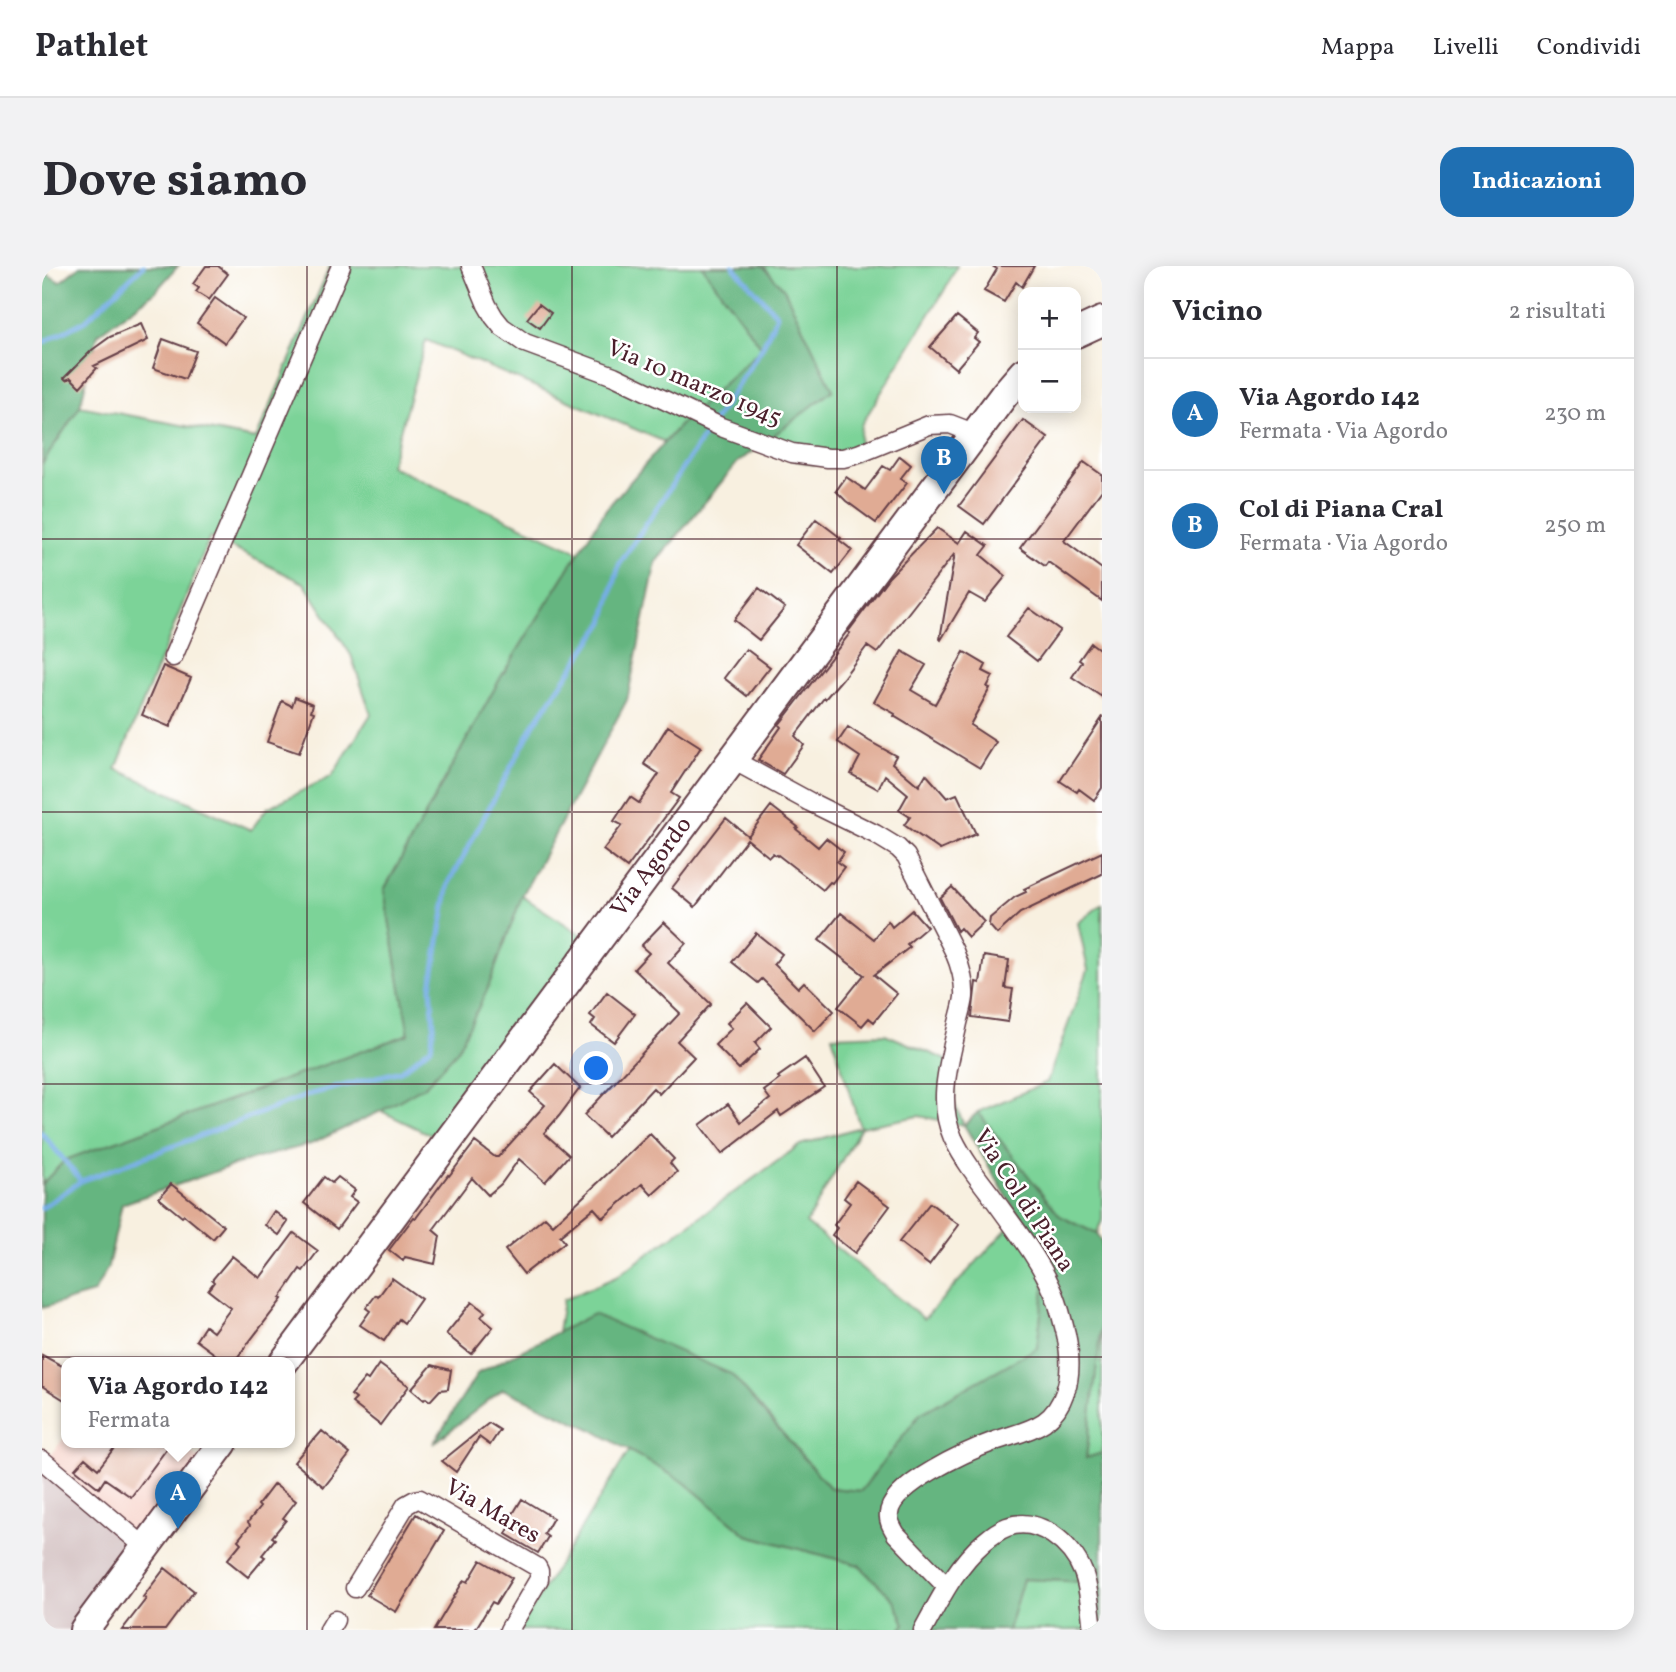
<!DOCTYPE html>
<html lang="it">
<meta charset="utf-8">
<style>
:root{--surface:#fff;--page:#f2f2f3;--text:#2b2b33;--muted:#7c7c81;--line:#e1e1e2;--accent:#1f6fb2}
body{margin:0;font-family:Vollkorn,serif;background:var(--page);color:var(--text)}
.controls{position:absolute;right:21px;top:21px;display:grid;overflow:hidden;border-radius:14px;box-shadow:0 4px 18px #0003}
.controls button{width:63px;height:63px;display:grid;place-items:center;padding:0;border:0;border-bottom:2px solid var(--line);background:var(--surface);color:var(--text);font:35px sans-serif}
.you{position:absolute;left:555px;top:803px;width:24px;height:24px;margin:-18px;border:5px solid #fff;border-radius:50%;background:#1a73e8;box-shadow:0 0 0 10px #1a73e833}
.badge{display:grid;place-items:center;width:46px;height:46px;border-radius:50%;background:var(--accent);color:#fff;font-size:23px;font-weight:700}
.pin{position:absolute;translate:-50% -58px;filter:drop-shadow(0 2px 4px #0008)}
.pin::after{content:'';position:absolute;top:37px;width:24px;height:21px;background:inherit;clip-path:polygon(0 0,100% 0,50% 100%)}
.popup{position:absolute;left:19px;top:1091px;width:234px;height:91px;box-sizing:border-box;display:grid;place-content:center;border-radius:14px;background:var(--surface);filter:drop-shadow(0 2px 5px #0005);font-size:23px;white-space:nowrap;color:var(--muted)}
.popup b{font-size:26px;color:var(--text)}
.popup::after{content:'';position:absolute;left:50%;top:100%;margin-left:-14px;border:14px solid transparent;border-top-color:var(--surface)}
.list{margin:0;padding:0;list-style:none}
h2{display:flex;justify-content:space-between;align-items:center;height:91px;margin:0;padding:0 28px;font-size:30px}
h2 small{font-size:23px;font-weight:400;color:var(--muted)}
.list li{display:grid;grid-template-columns:46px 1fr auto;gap:21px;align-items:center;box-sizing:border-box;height:112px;padding:0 28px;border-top:2px solid var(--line)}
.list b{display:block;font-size:26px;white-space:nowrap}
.list p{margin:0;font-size:23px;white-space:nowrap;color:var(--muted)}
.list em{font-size:23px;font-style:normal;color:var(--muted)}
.map{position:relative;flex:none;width:1060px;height:1364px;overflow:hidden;border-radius:21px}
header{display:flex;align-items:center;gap:42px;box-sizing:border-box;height:98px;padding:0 35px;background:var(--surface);border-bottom:2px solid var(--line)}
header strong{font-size:33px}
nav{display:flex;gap:38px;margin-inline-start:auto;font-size:24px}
.intro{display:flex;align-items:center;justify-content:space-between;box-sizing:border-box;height:168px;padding:0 42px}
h1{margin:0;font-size:49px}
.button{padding:18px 32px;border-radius:21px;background:var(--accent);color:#fff;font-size:24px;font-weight:700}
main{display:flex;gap:42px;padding:0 42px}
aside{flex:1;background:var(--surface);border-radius:21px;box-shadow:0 4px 18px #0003}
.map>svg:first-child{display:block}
</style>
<header>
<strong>Pathlet</strong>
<nav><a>Mappa</a><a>Livelli</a><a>Condividi</a></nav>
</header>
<div class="intro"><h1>Dove siamo</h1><a class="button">Indicazioni</a></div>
<main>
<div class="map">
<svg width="1060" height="1364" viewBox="0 0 1060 1364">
<rect width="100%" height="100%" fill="#fff"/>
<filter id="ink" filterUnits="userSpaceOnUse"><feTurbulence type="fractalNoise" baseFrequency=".0143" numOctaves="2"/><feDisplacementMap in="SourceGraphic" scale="14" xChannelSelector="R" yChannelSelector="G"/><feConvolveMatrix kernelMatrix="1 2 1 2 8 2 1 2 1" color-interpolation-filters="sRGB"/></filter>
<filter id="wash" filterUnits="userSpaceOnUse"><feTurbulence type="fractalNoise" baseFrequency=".00686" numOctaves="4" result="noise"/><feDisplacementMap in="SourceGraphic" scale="28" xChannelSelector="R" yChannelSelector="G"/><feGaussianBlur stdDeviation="1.57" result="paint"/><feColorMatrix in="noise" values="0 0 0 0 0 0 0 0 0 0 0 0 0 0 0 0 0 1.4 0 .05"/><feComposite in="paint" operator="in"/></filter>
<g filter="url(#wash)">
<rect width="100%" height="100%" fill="#f8f0e0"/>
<path fill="#f7d1c7" d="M 24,1169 L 24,1177 L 137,1177 L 160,1196 L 96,1282 L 0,1201 Z"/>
<path fill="#d2bfc0" d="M 0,1202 L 96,1282 L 35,1364 L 0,1364 Z"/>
<path fill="#7cd398" stroke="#637962" stroke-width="2" fill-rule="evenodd" d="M 288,0 L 434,0 L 438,6 L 443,0 L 660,0 L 720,82 L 637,160 L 623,176 L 384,74 L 348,200 L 537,286 L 459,411 L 342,624 L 367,768 L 23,894 L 0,918 L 0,198 L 38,140 L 214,173 ZM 168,271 L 262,317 L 309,389 L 329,448 L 290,510 L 225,542 L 209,564 L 74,503 Z
M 721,0 L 915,0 L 902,25 L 819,159 L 815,194 L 770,198 L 712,184 L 791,124 L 742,23 Z
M 480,630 L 546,673 L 399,874 L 339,845 L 384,819 L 415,784 L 445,724 Z
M 1060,638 L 1060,954 L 1055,968 L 1018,951 L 936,846 L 1005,816 L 1046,704 L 1036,657 Z
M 843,768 L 914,798 L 912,837 L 922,859 L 877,850 L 819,861 L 764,957 L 882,1053 L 977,950 L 1005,997 L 995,1082 L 878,1148 L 819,1225 L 788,1222 L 689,1108 L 516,1066 L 521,1034 L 574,1011 L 758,879 L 818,861 L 790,770 Z
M 1060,1055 L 1060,1187 L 1044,1193 Z
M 587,1185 L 642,1216 L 705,1269 L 817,1299 L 853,1335 L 863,1358 L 858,1364 L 476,1364 Z
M 981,1313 L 1046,1316 L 1048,1364 L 966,1364 Z"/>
<path fill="#65b580" stroke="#586a56" stroke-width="2" d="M 38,0 L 136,0 L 113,26 L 56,68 L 38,140 L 0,198 L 0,5 L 18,16 Z
M 660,0 L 721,0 L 742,23 L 791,124 L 695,197 L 614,296 L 585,434 L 480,630 L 445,724 L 415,785 L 384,819 L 339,845 L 269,878 L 204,895 L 80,938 L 66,1001 L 52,1027 L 0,1042 L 0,918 L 23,894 L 367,768 L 342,624 L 459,411 L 564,243 L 637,160 L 720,82 Z
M 936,846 L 1018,950 L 1055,968 L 1060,976 L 1060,1055 L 1044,1192 L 1060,1187 L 1060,1364 L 1048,1364 L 1046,1316 L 981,1313 L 966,1364 L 858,1364 L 863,1358 L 853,1335 L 817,1299 L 705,1269 L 642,1216 L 551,1164 L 461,1123 L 391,1178 L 436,1107 L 551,1048 L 689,1108 L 788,1222 L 819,1225 L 878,1148 L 995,1082 L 1005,997 L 922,859 Z"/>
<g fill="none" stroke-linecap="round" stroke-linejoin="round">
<path stroke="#76aee5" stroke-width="5" d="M 0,77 L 43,55 L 101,0
M 0,867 L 39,915
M 0,942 L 39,915 L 269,828 L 359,805 L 389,781 L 392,760 L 389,721 L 407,617 L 492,458 L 562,356 L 577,299 L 720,82 L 735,49 L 691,0"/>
</g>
<g id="blocks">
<path fill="#e0ab94" d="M 164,0 L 176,0 L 186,8 L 167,34 L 154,26 L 157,22 L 151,18 Z
M 950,0 L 992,0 L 980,21 L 974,16 L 962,36 L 942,25 L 955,3 Z
M 173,32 L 201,52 L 183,77 L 155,57 Z
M 497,38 L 509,47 L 498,62 L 485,53 Z
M 915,50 L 936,67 L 932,72 L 937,76 L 914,103 L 888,81 Z
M 99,58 L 106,74 L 52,100 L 55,102 L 38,121 L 29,112 L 24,114 L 22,112 L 50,84 L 68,71 Z
M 121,73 L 154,85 L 143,113 L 111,102 Z
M 981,154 L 1006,172 L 942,258 L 917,240 Z
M 858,190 L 869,199 L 858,213 L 865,217 L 834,257 L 804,235 L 794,225 L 804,211 L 823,224 L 841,200 L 848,204 Z
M 1042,196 L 1060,209 L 1060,224 L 1022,275 L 1060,303 L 1060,335 L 1006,296 L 1003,300 L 978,282 Z
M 774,253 L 799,272 L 797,274 L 810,284 L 791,308 L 754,279 Z
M 895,262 L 917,277 L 925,265 L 946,280 L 939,289 L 964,310 L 943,336 L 927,327 L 899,374 L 898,373 L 913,287 L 835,387 L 825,380 L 801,412 L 783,433 L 782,432 L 753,470 L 762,479 L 741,508 L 716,494 L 739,461 L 737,459 L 808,367 L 806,366 L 847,311 Z
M 717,322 L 743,342 L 717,374 L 692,354 Z
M 987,342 L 1018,364 L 995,395 L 964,371 Z
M 1049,377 L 1060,385 L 1060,431 L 1030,411 L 1040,396 L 1037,394 Z
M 704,383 L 728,401 L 705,430 L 682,412 Z
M 860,385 L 884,399 L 869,424 L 893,438 L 922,386 L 944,399 L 941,405 L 951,410 L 945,421 L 948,422 L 928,459 L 954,476 L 938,502 L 852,450 L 853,448 L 832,436 Z
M 121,400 L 149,412 L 128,461 L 100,449 Z
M 253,431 L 271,438 L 269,445 L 272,446 L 257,487 L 225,476 L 240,435 L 250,440 Z
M 1060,452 L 1060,522 L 1052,534 L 1037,523 L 1035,526 L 1018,515 Z
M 626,460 L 659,481 L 629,527 L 637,532 L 585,602 L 561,584 L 580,559 L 572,555 L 588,531 L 597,537 L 617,508 L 602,498 Z
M 806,461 L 827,475 L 854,490 L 850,497 L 877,520 L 884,508 L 905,532 L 915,528 L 934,568 L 898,584 L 862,559 L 868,551 L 857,544 L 866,528 L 843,509 L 836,523 L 809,508 L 818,491 L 796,476 Z
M 729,540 L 756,561 L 754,563 L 776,581 L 784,572 L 802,586 L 795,596 L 802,601 L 790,617 L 788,616 L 781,624 L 736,589 L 735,590 L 731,587 L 727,591 L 705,573 L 653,641 L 630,622 L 684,552 L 706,570 Z
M 1060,586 L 1060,608 L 978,647 L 955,668 L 947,659 L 948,652 L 973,631 L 984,626 L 982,623 Z
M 910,621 L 942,656 L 926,671 L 918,662 L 915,665 L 898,632 Z
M 870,644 L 885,661 L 865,678 L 868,681 L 832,709 L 855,728 L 832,756 L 827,752 L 820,760 L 796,741 L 822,709 L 777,674 L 799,647 L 832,673 L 846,655 L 850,661 Z
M 622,656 L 644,677 L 626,697 L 669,738 L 635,775 L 652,791 L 617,828 L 611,822 L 565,871 L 542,849 L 638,747 L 592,703 L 607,687 L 599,680 Z
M 714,667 L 740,688 L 732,698 L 756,722 L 762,716 L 792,745 L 773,765 L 720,713 L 716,717 L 690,696 Z
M 942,690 L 967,694 L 963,722 L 971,723 L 966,756 L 930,751 L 934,716 L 938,717 Z
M 565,726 L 593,748 L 572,776 L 549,759 L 553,753 L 548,749 Z
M 705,737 L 729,761 L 713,777 L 718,783 L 697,803 L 673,779 L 690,762 L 685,757 Z
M 763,792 L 782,821 L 739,850 L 736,845 L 680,888 L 658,859 L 686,838 L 699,856 L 728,833 L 722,825 L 738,813 L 736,811 Z
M 513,798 L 538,822 L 517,850 L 502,867 L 527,889 L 503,916 L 477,893 L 459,918 L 446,929 L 430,912 L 391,964 L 398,970 L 393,998 L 363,991 L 361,995 L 347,984 L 372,951 L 374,952 L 406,909 L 407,910 L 433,876 L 453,891 L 456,891 L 503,839 L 488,826 Z
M 608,868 L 632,893 L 628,897 L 635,906 L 610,929 L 600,918 L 561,952 L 552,942 L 518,970 L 523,976 L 482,1008 L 463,984 L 503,951 L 511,959 Z
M 282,911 L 290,917 L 296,911 L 313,924 L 308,931 L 315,936 L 295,963 L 262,937 Z
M 814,915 L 848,940 L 813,987 L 790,969 L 795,962 L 792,959 L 808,937 L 802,932 Z
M 129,918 L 182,960 L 171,973 L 142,949 L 140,951 L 117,932 Z
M 888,937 L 917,959 L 887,999 L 857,976 Z
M 232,945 L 246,956 L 237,969 L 223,959 Z
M 252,967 L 276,985 L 261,1005 L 258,1003 L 238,1032 L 240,1033 L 191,1097 L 185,1097 L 154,1074 L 163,1060 L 171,1066 L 189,1042 L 166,1024 L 172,1016 L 170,1014 L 190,990 L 218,1012 Z
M 350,1012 L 379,1033 L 362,1057 L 357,1053 L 342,1075 L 318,1059 L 328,1045 L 324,1042 L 334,1029 L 336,1031 Z
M 430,1036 L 443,1046 L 439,1051 L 451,1061 L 429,1088 L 404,1068 Z
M 0,1089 L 24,1102 L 24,1135 L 0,1120 Z
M 337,1098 L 367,1120 L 338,1159 L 310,1137 L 314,1133 L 309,1129 L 323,1112 L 326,1114 Z
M 390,1099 L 409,1104 L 406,1123 L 398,1124 L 388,1135 L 384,1132 L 382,1134 L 369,1123 Z
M 447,1157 L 458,1164 L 448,1179 L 437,1171 L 414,1206 L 400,1195 Z
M 280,1165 L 308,1188 L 282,1221 L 252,1196 L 272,1172 L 273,1173 Z
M 76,1177 L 129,1177 L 89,1231 L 63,1213 L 57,1222 L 33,1203 L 43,1192 L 56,1203 Z
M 232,1218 L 254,1235 L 241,1252 L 244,1254 L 230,1271 L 233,1273 L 220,1289 L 223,1291 L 206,1311 L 185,1294 L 199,1277 L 196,1274 L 208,1259 L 206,1256 L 218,1241 L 216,1239 Z
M 480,1233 L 511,1252 L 502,1268 L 506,1271 L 496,1287 L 464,1268 L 469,1258 L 466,1256 Z
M 374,1248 L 402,1265 L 354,1346 L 325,1329 Z
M 439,1294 L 470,1312 L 454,1338 L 450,1336 L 433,1364 L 392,1364 L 422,1314 L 426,1316 Z
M 123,1302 L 152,1325 L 123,1364 L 80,1364 L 104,1333 L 101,1331 Z"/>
</g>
</g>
<g filter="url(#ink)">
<use href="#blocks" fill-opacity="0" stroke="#643e46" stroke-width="2"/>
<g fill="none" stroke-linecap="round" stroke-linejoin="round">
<defs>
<path id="street" d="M 429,0 L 445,39 L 452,51 L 460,61 L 483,77 L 572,110 L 679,161 L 750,187 L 786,192 L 801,192 L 816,188 L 887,159 L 908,158 L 934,168
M 131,391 L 299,0
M 691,494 L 768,536 L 833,568 L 856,582 L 864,590 L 912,685 C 918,699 923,715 922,731 C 921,740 918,749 916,757 C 908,794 894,834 911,872 C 921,893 935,911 949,929 C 970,959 995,989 1010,1023 C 1017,1037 1020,1053 1024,1068 C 1028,1087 1030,1107 1023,1126 C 1019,1138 1013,1148 1002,1156 C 987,1166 970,1169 953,1175 C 928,1184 848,1219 847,1248 C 846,1255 850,1261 854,1268 L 905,1321
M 0,1194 L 103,1281
M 313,1322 L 364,1239 L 373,1234 L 378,1233 L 495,1301 L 497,1305 L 497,1313 L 467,1364
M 287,1364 L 293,1354
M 881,1364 C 898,1333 914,1300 942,1276 C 949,1270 957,1264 965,1261 C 996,1249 1030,1278 1041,1306 C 1047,1320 1049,1348 1051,1364"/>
<g id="primary">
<path d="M 1034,67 L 1060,55"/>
<path id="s1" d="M 241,1097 L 962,129 L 981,107"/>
<path d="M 42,1364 L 181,1177"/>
</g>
</defs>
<use href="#street" stroke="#643e46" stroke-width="21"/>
<use href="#primary" stroke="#643e46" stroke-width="32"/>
<use href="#street" stroke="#fff" stroke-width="18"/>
<use href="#primary" stroke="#fff" stroke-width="28"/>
</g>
</g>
<path fill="none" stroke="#4a1f2b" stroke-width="2" stroke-opacity="0.55" d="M 265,0 L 265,1364M 530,0 L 530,1364M 795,0 L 795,1364M 0,273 L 1060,273M 0,546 L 1060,546M 0,818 L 1060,818M 0,1091 L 1060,1091"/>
<g text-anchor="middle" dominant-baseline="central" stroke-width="5" stroke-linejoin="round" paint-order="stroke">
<g font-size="24" fill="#4a1f2b" stroke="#fff">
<text transform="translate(652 118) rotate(23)">Via 10 marzo 1945</text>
<text stroke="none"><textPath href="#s1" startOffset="618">Via Agordo</textPath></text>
<text transform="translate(981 935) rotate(57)">Via Col di Piana</text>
<text transform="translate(450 1246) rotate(30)">Via Mares</text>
</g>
</g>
</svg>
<div class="controls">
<button>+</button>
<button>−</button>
</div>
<div class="you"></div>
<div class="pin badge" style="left:136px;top:1263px">A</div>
<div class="popup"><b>Via Agordo 142</b>Fermata</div>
<div class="pin badge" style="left:902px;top:228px">B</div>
</div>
<aside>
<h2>Vicino<small>2 risultati</small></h2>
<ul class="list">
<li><span class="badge">A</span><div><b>Via Agordo 142</b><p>Fermata · Via Agordo</p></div><em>230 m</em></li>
<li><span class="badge">B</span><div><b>Col di Piana Cral</b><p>Fermata · Via Agordo</p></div><em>250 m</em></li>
</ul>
</aside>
</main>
